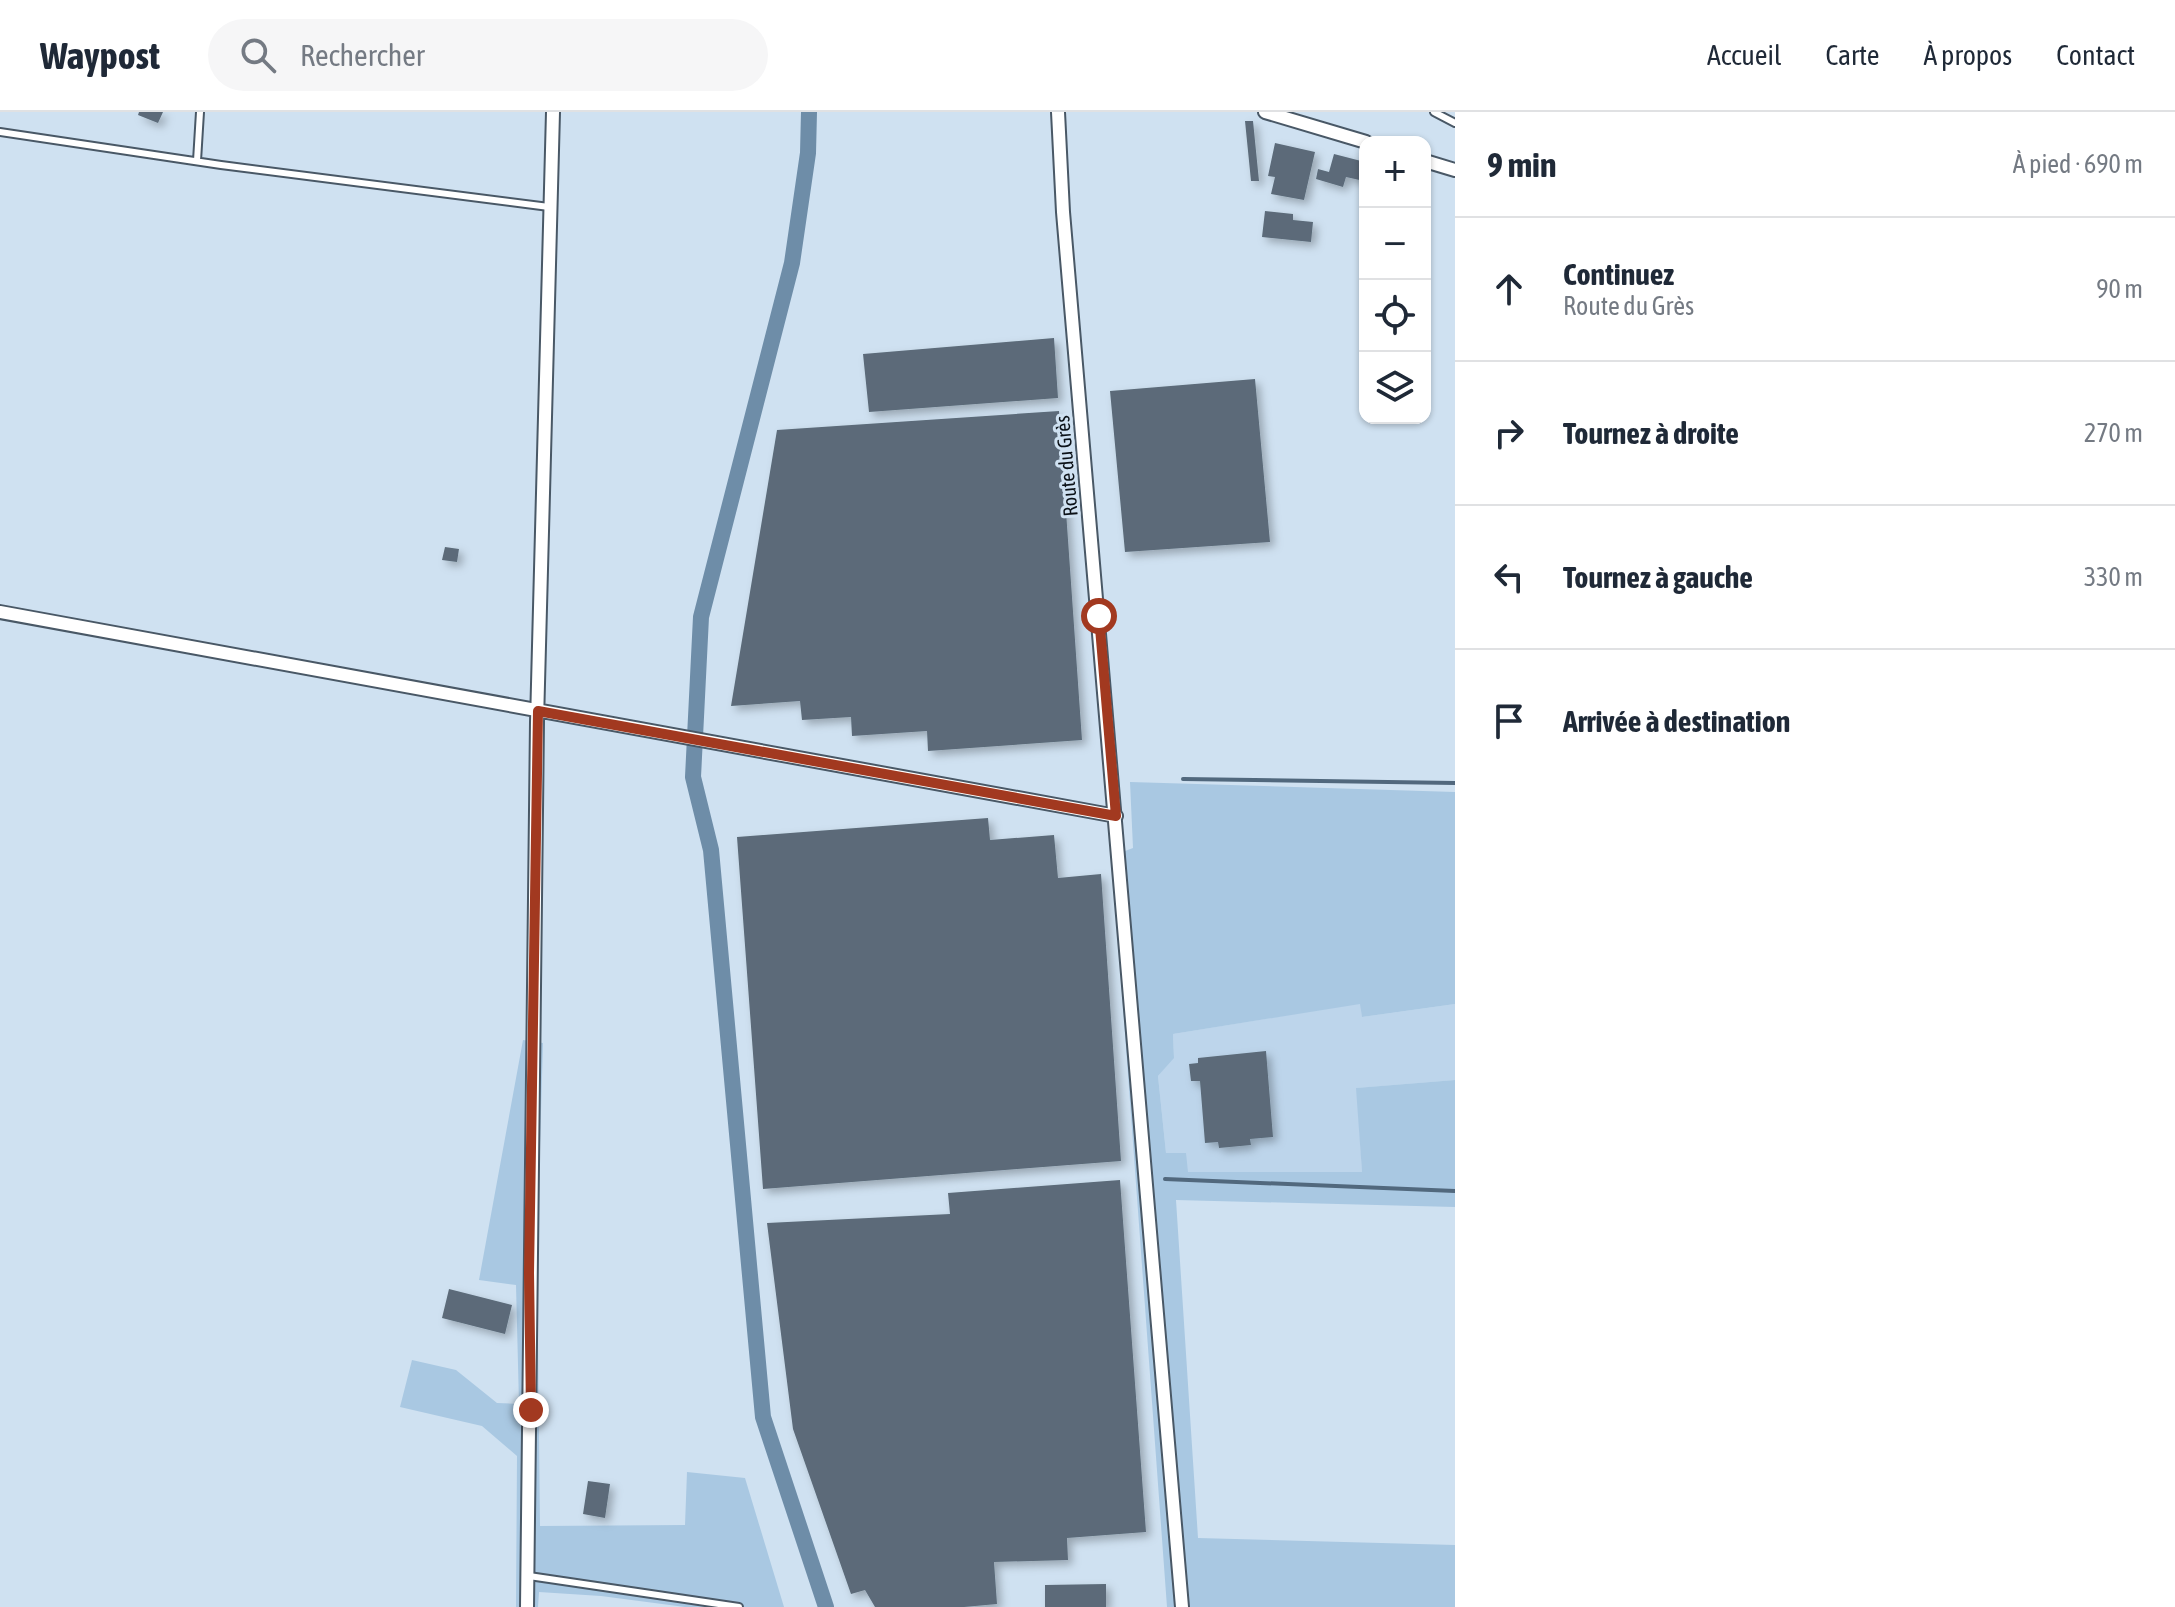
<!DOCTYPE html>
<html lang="fr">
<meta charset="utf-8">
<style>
:root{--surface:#fff;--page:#f6f6f7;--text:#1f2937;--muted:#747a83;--line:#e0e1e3}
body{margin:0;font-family:"Asap Condensed",sans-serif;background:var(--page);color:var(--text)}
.controls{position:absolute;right:24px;top:24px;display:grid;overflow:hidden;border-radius:16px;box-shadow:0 2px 6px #0004}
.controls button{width:72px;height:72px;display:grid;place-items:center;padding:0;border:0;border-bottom:2px solid var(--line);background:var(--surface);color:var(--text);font:40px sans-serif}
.stop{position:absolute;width:24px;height:24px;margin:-18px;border:6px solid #a23920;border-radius:50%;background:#fff}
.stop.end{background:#a23920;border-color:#fff;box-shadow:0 2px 8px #0008}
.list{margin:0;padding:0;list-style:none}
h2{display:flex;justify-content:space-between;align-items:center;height:104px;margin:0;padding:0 32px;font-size:34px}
h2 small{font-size:26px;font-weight:400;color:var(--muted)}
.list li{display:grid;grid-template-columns:52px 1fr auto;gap:24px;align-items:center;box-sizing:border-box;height:144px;padding:0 32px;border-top:2px solid var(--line)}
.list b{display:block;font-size:30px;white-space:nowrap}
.list p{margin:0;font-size:26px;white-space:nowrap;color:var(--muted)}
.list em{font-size:26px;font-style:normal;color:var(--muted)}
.icon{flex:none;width:44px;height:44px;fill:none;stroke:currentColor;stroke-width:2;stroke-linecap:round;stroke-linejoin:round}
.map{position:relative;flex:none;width:1455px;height:1495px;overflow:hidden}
header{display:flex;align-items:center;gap:48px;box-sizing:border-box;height:112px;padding:0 40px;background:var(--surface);border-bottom:2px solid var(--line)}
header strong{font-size:38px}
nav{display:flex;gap:44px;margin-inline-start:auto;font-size:28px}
.search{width:560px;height:72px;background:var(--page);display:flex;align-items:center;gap:20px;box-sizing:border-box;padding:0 28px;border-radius:44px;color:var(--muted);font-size:30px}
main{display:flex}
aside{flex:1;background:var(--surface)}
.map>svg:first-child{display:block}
</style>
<header>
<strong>Waypost</strong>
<div class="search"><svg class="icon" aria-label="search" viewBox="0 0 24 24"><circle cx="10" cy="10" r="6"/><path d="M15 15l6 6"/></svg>Rechercher</div>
<nav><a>Accueil</a><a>Carte</a><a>À propos</a><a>Contact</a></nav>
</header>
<main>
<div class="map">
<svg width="1455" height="1495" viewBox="0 0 1455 1495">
<defs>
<filter id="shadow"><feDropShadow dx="4.5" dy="4.5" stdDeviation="4" flood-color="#0004"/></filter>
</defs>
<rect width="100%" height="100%" fill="#cfe1f1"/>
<path fill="#bdd5eb" d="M 1361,891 L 1362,905 L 1455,892 L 1455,968 L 1357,976 L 1362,1060 L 1188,1060 L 1166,1041 L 1158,964 L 1174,945 L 1173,922 Z"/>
<path fill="#a9c8e2" d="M 1130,670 L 1455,680 L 1455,892 L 1362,905 L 1360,892 L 1173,922 L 1174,946 L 1158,964 L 1166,1041 L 1186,1041 L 1188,1060 L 1362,1060 L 1356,976 L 1455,968 L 1455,1095 L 1176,1088 L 1198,1426 L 1455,1433 L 1455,1495 L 1167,1495 L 1112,744 L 1133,736 Z
M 523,928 L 543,931 L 537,1137 L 540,1414 L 685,1413 L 687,1360 L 745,1366 L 784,1495 L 685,1495 L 601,1484 L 539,1480 L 538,1495 L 516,1495 L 517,1344 L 482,1314 L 400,1295 L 412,1248 L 456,1258 L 497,1291 L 519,1292 L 516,1173 L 479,1168 Z"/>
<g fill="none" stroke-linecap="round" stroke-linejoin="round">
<path stroke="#51687d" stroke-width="4" d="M 1183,667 L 1455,671
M 1165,1067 L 1455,1079"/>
<path stroke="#6e8da8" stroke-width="16" d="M 809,0 L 808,41 L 792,151 L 701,505 L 693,665 L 711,738 L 763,1305 L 826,1495"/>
</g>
<path fill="#5b6b79" filter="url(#shadow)" d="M 139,0 L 163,0 L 158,11 L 138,3 Z
M 1245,9 L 1253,9 L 1259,69 L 1251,69 Z
M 1275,31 L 1315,40 L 1304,88 L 1271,82 L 1275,65 L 1268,64 Z
M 1334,42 L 1365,50 L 1364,69 L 1346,65 L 1343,75 L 1316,67 L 1318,57 L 1329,60 Z
M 1265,99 L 1293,102 L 1293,108 L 1313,110 L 1311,130 L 1262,125 Z
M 1054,226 L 1058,286 L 869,300 L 863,242 Z
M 1255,267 L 1270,430 L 1125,440 L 1110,279 Z
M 1059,299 L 1082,628 L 928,639 L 927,619 L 852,624 L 851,605 L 802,608 L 800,589 L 731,594 L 777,318 Z
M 445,435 L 459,437 L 457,450 L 442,448 Z
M 988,706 L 990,728 L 1054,723 L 1058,766 L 1101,762 L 1121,1049 L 763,1077 L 737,725 Z
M 1266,939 L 1273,1025 L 1250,1027 L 1251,1033 L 1219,1036 L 1218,1030 L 1205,1031 L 1200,969 L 1191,969 L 1189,952 L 1198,951 L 1198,946 Z
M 1120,1068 L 1146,1420 L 1067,1426 L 1068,1448 L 994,1450 L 997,1492 L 964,1495 L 875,1495 L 865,1478 L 851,1482 L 793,1317 L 767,1111 L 950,1102 L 948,1081 Z
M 449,1177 L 512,1193 L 505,1222 L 442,1206 Z
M 588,1369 L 610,1372 L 605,1406 L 583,1402 Z
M 1106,1472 L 1106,1495 L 1045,1495 L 1045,1473 Z"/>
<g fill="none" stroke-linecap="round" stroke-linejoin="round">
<defs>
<path id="lane" d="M 1434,0 L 1455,11
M 0,20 L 221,53 L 549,95
M 197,49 L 200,0
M 529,1464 L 739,1495"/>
<path id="street" d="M 1058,0 L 1063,100 L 1182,1495
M 1265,0 L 1366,30
M 1425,49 L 1455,58
M 0,500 L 1116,704
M 527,1495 L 537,610 L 553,0"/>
</defs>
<use href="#lane" stroke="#495866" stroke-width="10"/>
<use href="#street" stroke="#495866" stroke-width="16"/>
<use href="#lane" stroke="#fff" stroke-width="6"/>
<use href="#street" stroke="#fff" stroke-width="12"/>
</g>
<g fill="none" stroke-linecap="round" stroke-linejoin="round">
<path stroke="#a23920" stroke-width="10" d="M 531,1298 L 529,1161 L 538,599 L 1116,704 L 1099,504"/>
</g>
<g text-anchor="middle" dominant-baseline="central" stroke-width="6" stroke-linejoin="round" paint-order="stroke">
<g font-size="20" fill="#0c1218" stroke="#cfe1f1">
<text transform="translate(1066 354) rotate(-95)">Route du Grès</text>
</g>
</g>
</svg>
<div class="controls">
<button>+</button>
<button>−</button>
<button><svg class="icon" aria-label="locate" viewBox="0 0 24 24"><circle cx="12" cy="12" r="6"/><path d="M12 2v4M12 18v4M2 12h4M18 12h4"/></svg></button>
<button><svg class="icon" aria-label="layers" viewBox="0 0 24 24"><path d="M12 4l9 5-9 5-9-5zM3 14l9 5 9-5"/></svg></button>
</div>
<div class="stop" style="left:1099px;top:504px"></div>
<div class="stop end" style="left:531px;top:1298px"></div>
</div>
<aside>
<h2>9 min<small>À pied · 690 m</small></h2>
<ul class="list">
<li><svg class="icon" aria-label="ahead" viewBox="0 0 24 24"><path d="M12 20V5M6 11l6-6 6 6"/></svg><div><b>Continuez</b><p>Route du Grès</p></div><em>90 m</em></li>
<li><svg class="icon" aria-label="right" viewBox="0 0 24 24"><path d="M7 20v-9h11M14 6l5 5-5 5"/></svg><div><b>Tournez à droite</b></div><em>270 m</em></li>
<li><svg class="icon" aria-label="left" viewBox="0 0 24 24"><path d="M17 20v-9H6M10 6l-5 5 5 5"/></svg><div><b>Tournez à gauche</b></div><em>330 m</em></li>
<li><svg class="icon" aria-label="arrive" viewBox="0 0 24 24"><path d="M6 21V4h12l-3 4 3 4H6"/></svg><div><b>Arrivée à destination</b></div></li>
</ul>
</aside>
</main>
